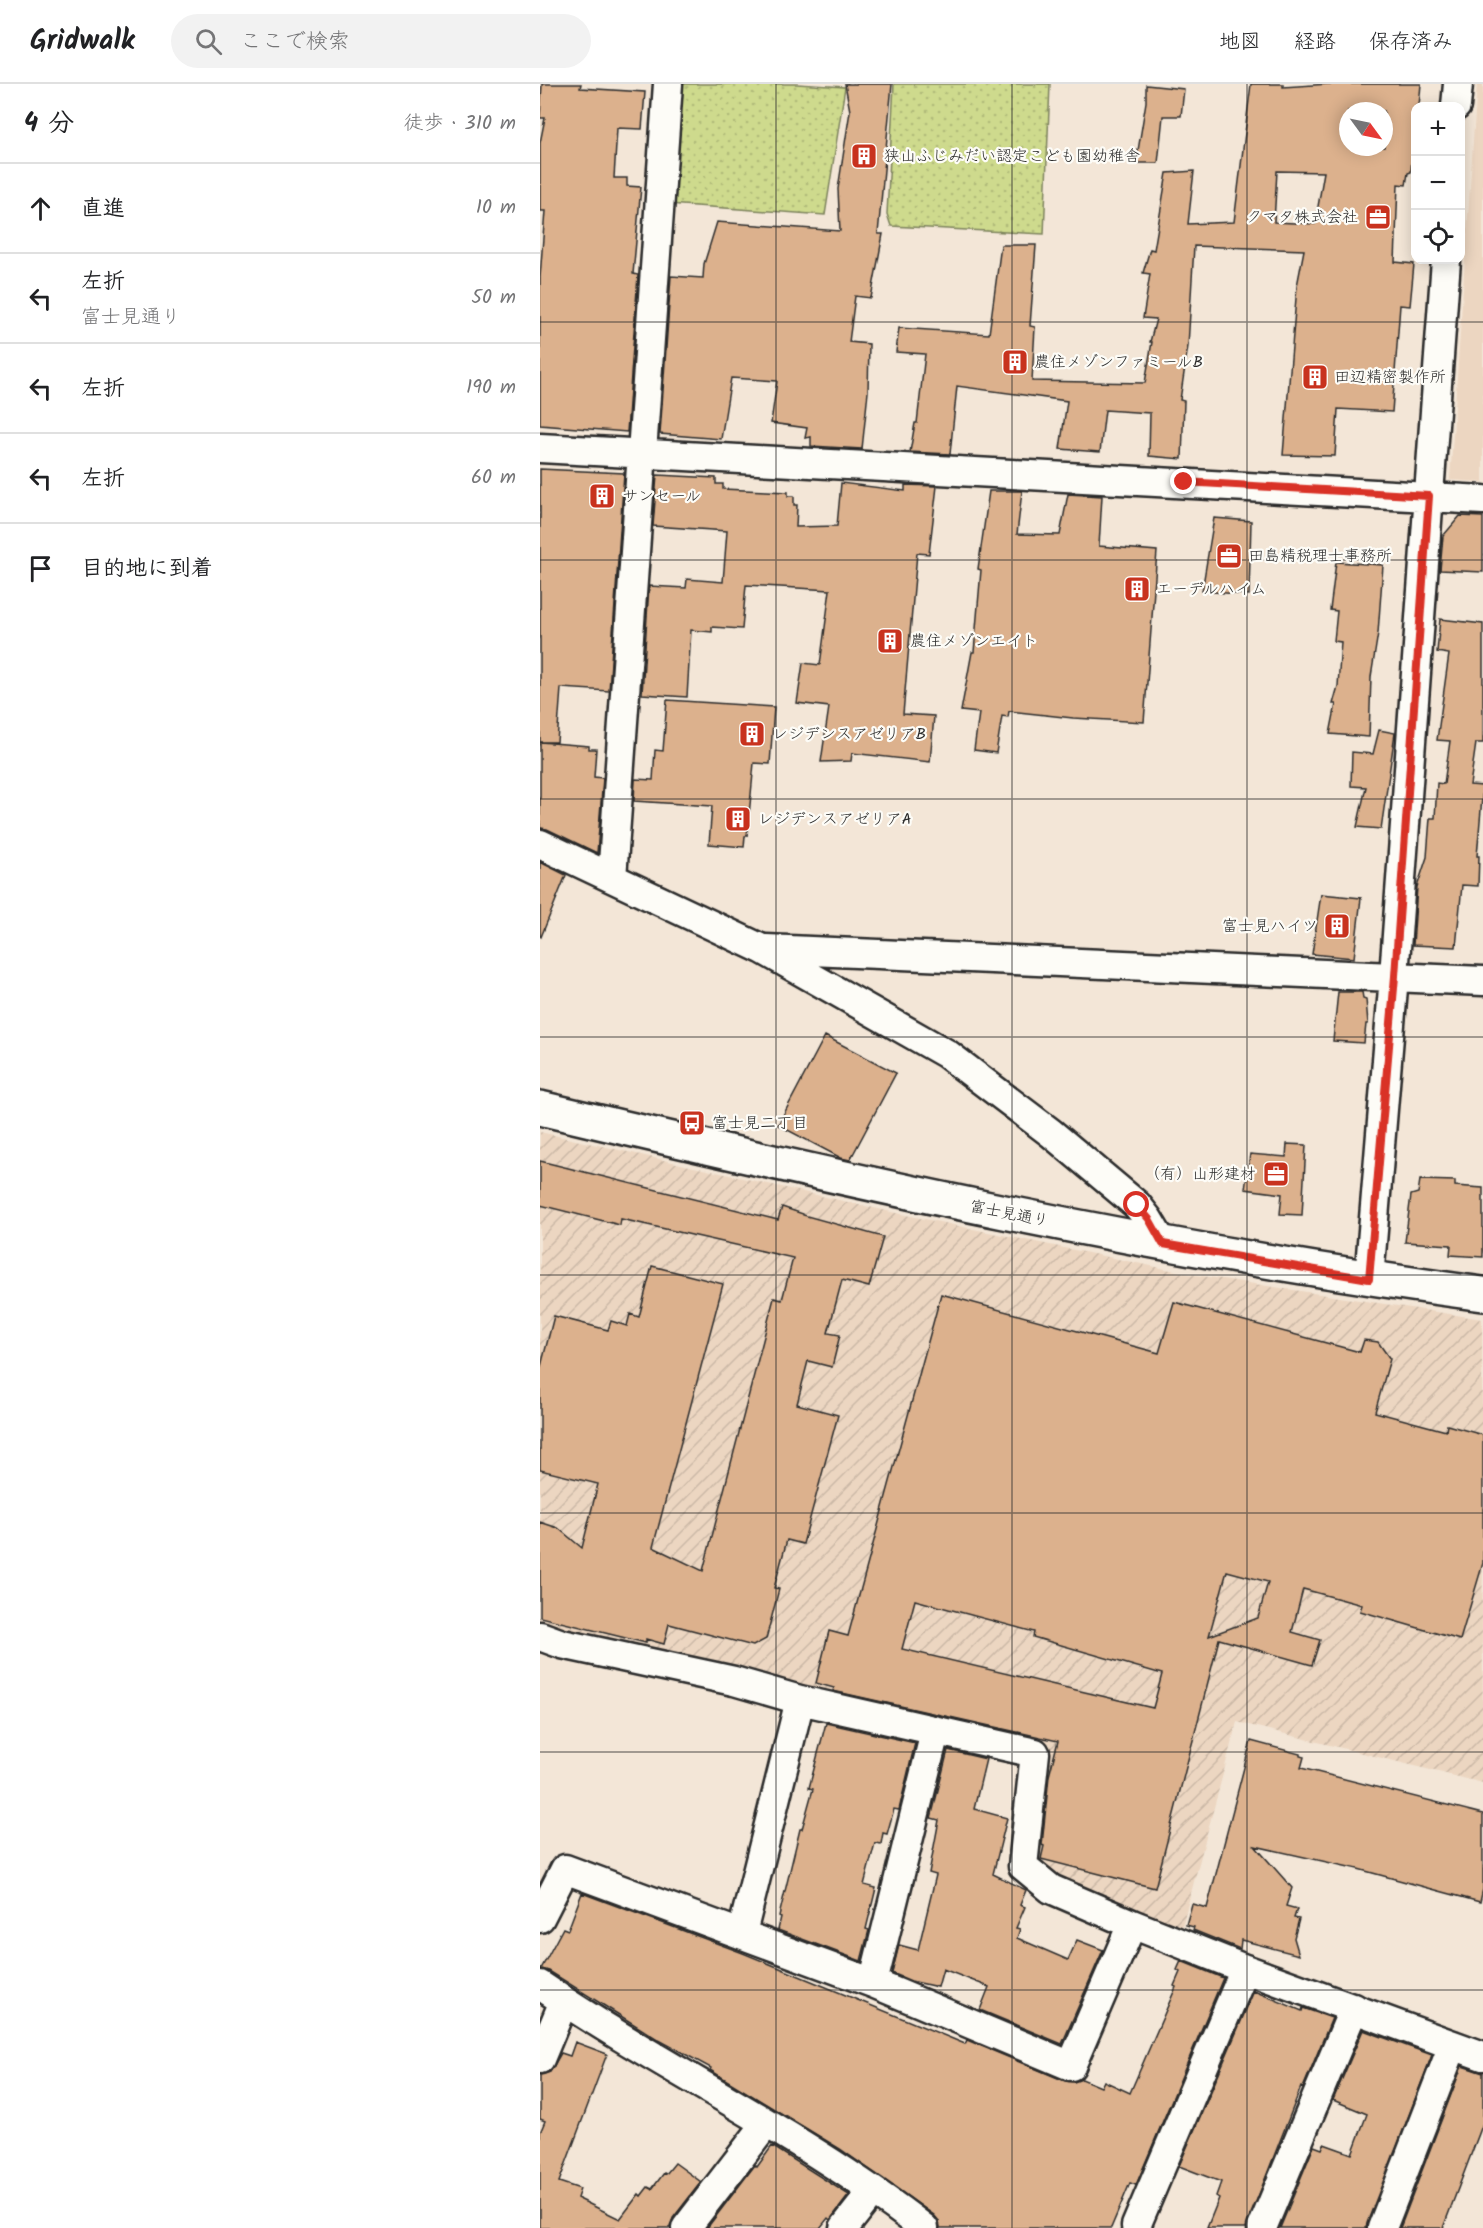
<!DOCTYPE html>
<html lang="ja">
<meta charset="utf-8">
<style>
:root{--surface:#fff;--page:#f2f2f2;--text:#202124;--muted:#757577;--line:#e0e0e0}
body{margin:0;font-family:Kalam,"Klee One",sans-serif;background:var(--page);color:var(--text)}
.controls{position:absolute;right:18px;top:18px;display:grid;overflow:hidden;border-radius:12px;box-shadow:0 3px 15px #0003}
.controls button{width:54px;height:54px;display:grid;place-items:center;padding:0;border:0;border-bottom:2px solid var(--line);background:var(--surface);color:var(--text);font:30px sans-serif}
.compass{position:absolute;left:799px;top:18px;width:54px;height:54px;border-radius:50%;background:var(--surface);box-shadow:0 3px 15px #0003;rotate:123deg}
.stop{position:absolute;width:18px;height:18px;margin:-14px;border:4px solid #d93025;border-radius:50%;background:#fff}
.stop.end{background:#d93025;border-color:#fff;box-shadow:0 2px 6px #0008}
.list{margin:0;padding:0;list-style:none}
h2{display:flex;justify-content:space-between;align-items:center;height:78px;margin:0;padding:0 24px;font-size:26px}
h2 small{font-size:20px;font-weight:400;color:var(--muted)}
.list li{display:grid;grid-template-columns:39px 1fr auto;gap:18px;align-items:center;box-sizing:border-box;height:90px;padding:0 24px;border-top:2px solid var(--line)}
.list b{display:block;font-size:22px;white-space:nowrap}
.list p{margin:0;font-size:20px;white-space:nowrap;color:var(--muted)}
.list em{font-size:20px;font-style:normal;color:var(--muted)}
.icon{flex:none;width:33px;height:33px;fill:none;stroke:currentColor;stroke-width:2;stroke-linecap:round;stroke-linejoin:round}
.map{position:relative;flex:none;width:943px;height:2144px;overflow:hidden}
header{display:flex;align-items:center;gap:36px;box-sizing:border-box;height:84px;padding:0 30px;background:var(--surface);border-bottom:2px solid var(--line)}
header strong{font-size:28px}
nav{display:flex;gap:33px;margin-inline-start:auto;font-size:21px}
.search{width:420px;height:54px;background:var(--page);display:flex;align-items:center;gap:15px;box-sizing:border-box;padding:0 21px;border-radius:33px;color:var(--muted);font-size:22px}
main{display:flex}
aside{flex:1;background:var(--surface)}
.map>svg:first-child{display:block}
</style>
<header>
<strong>Gridwalk</strong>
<div class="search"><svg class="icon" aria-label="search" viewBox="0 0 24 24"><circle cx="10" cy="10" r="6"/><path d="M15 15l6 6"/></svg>ここで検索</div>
<nav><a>地図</a><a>経路</a><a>保存済み</a></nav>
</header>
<main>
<aside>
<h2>4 分<small>徒歩 · 310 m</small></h2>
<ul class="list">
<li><svg class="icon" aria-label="ahead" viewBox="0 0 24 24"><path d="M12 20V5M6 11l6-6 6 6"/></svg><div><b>直進</b></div><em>10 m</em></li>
<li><svg class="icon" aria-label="left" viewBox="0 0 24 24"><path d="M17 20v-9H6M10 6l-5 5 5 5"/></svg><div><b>左折</b><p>富士見通り</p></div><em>50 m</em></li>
<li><svg class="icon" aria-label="left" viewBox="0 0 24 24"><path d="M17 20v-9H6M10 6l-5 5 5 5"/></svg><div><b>左折</b></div><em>190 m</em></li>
<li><svg class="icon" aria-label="left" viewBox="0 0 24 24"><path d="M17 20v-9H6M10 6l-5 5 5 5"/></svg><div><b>左折</b></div><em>60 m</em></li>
<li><svg class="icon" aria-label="arrive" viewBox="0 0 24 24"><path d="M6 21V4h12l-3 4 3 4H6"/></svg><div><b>目的地に到着</b></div></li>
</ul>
</aside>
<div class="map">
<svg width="943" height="2144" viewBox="0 0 943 2144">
<defs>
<pattern id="industrial-furrows" width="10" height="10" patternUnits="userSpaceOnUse" patternTransform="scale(1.5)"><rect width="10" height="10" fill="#ecd6c1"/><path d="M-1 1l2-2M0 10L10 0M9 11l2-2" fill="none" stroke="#cbb8a6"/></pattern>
<pattern id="park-dots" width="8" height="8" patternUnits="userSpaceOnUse" patternTransform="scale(1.5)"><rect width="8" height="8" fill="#ceda8d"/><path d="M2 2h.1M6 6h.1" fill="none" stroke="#b1bb7a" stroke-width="1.8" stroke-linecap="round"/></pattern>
</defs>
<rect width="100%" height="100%" fill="#f3e6d7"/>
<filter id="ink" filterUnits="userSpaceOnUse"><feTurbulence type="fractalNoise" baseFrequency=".0167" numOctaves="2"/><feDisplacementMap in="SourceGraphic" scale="12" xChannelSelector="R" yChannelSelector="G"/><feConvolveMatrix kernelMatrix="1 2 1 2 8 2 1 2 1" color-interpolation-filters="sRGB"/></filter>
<g filter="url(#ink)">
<path fill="#ecd6c1" d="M 937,0 L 943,0 L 943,398 L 910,396 Z"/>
<path fill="url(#industrial-furrows)" d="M 0,1048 L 356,1129 L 650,1190 L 942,1235 L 943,1699 L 697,1638 L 641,1846 L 523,1800 L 496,1779 L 510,1660 L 0,1543 Z"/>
<path fill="url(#park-dots)" stroke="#7c825c" stroke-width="1.5" d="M 141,0 L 257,0 L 305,3 L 285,131 L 128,120 Z
M 354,0 L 510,0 L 504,150 L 351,142 L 347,130 Z"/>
<path fill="#dcb18d" stroke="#2b2b2b" stroke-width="1.5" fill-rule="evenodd" d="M 2,0 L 41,0 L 40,4 L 105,8 L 102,45 L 77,44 L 74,94 L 87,94 L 87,102 L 101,103 L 93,190 L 98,191 L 87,348 L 0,341 L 0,194 L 5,127 L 0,127 L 0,59 L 5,34 L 0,34 Z
M 305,0 L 352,0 L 338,150 L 343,150 L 331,214 L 315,212 L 309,258 L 329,260 L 328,308 L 322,365 L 271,362 L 271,353 L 265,354 L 267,344 L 231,339 L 237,297 L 191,294 L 181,355 L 120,350 L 131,192 L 163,194 L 164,180 L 177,138 L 300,147 L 298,105 L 310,27 Z
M 711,0 L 743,0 L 743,3 L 789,0 L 881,0 L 879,22 L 876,22 L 871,88 L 868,89 L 866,101 L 858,100 L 855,178 L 874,180 L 870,222 L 860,221 L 852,328 L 798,325 L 795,372 L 743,371 L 757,202 L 764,166 L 654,162 L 648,262 L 640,316 L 644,317 L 642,375 L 609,372 L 610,329 L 565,326 L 560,368 L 520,365 L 527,317 L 417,302 L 410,370 L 370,368 L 375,339 L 377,339 L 385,270 L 356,268 L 359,244 L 449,250 L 461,161 L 496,161 L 490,242 L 495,243 L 492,297 L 605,299 L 612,258 L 610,258 L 616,235 L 603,234 L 610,190 L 603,189 L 610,165 L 614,166 L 627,89 L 654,87 L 648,140 L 694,138 ZM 808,27 L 844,27 L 844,63 L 808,63 ZM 737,87 L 784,88 L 775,140 L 734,138 Z
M 606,1 L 644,5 L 641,32 L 623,32 L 618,79 L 596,79 L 606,18 Z
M 0,385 L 84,389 L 69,607 L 21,604 L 17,658 L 0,658 Z
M 117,391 L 176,394 L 176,400 L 183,400 L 183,405 L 248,408 L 248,412 L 254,412 L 254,421 L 257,421 L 256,443 L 297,442 L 301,399 L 365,407 L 365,401 L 397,402 L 389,470 L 377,469 L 363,630 L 394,632 L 390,678 L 312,669 L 311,677 L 281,678 L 289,623 L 257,619 L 263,579 L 280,581 L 290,506 L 206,501 L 202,545 L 172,543 L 172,548 L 151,546 L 147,613 L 102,610 L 109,502 L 146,504 L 147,495 L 183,498 L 187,447 L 113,442 Z
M 449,407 L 482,407 L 477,450 L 520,451 L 528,410 L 562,412 L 559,462 L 617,467 L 604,638 L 533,634 L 469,627 L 468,633 L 462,632 L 456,669 L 434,666 L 439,629 L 421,627 L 432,568 L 434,568 L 441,486 L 438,485 Z
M 920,432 L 943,433 L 943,488 L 900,486 L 903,452 Z
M 674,434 L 711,437 L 709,511 L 662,507 Z
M 796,478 L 843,481 L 838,549 L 831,593 L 829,653 L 790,650 L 796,620 L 793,620 L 798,602 L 801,558 L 794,557 L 797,527 L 790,526 Z
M 900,535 L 943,540 L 943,659 L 936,659 L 930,701 L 943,702 L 937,772 L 939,772 L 938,802 L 922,801 L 916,863 L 873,861 L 877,803 L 887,773 L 890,734 L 895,734 L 897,699 L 904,700 L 910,657 L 897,656 L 909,570 L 897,568 Z
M 127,616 L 234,623 L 230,680 L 214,679 L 207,752 L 205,752 L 204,763 L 169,760 L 172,722 L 94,717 L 95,695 L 113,696 L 115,666 L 123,667 Z
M 839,646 L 855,649 L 841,745 L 817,743 L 826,703 L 811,702 L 812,668 L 833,670 Z
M 0,658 L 49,662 L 49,665 L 56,665 L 54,693 L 63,694 L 57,769 L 7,745 L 0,744 Z
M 0,778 L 26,791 L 1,853 L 0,852 Z
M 781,810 L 821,814 L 814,874 L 772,870 Z
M 798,908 L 822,908 L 823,914 L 826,915 L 828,940 L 826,940 L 824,959 L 793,957 Z
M 285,952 L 356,989 L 310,1076 L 301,1074 L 238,1041 Z
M 747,1060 L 766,1061 L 762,1131 L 740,1130 L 742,1110 L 705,1105 L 710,1070 L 746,1073 Z
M 0,1077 L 238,1136 L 242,1123 L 263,1130 L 263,1131 L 343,1153 L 329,1203 L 302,1196 L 288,1249 L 300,1251 L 292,1283 L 268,1277 L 257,1320 L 298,1331 L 263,1460 L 247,1456 L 234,1504 L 239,1505 L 226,1555 L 213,1562 L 129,1540 L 124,1560 L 106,1555 L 106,1559 L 0,1533 L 0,1438 L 18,1444 L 42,1464 L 58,1400 L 0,1386 L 0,1286 L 14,1232 L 68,1246 L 71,1237 L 87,1242 L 90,1230 L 99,1233 L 112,1182 L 183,1200 L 113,1463 L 163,1487 L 234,1214 L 242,1216 L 253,1174 L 81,1135 L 80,1141 L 0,1121 Z
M 880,1096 L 915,1097 L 915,1102 L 943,1104 L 943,1173 L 910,1171 L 911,1161 L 865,1158 L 871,1111 L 878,1109 Z
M 401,1210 L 619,1269 L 634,1218 L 820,1268 L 824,1256 L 838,1258 L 850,1275 L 835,1328 L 906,1347 L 907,1341 L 943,1351 L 943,1479 L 920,1556 L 820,1527 L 822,1521 L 763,1505 L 752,1548 L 780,1556 L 772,1581 L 679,1555 L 615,1804 L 501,1775 L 504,1762 L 502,1761 L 509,1692 L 518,1657 L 293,1607 L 294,1604 L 276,1599 L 289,1547 L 308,1552 ZM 687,1487 L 728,1498 L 718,1534 L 669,1552 ZM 375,1516 L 494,1548 L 493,1553 L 622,1590 L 613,1624 L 362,1565 Z
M 286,1639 L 375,1659 L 359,1726 L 354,1725 L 347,1750 L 343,1749 L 341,1760 L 335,1759 L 324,1801 L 336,1804 L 326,1845 L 329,1846 L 321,1877 L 238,1846 L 241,1833 L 239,1832 L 260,1745 L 262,1745 L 273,1705 L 269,1704 Z
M 711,1657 L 760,1670 L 760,1672 L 764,1673 L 761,1684 L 943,1730 L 943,1805 L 940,1818 L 818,1785 L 715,1762 L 752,1804 L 746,1822 L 757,1825 L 754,1834 L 759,1835 L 754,1854 L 759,1871 L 701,1856 L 700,1865 L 653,1846 L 654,1843 L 646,1841 L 652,1820 L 667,1824 Z
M 408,1666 L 446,1675 L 434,1725 L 467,1734 L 453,1790 L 486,1806 L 480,1821 L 485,1823 L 476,1844 L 480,1845 L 477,1854 L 528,1876 L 537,1856 L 563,1866 L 522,1960 L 440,1926 L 449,1903 L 403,1885 L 398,1903 L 371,1897 L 352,1889 L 359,1861 L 378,1866 L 396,1791 L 389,1789 L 399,1736 L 391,1734 Z
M 42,1809 L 203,1869 L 425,1960 L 427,1956 L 525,1997 L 534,1998 L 542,1995 L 561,2003 L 564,1997 L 590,2009 L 636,1903 L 634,1902 L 640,1888 L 637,1886 L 641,1877 L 683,1894 L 596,2101 L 590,2099 L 571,2144 L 400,2144 L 399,2137 L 394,2131 L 300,2065 L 170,1986 L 171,1984 L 119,1956 L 9,1887 L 1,1885 L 23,1844 L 28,1846 Z
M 714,1907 L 762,1927 L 763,1924 L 792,1934 L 763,2004 L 761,2003 L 706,2144 L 667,2144 L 679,2114 L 676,2112 L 681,2098 L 639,2082 Z
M 823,1946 L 892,1971 L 826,2144 L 740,2144 L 774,2062 L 782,2065 L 784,2060 L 812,2070 L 827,2030 L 793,2016 Z
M 35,1958 L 67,1970 L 19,2098 L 40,2105 L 37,2114 L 80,2135 L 99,2110 L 101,2112 L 108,2103 L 112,2105 L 124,2089 L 126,2090 L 135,2079 L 161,2098 L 133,2134 L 130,2144 L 0,2144 L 0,2049 L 5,2037 L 0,2035 L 0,1991 L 10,1988 L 21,1969 L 30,1972 Z
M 922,1982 L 943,1989 L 943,2039 L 903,2144 L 860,2144 Z
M 232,2062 L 309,2111 L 290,2136 L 288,2134 L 280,2144 L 167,2144 L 215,2081 L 217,2083 Z"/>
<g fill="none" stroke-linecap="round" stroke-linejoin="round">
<defs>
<path id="minor" d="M 916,22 L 918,0
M 0,364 L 943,416
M 0,760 L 222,865 L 407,970 L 511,1049 L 597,1121 L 608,1135 L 623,1160
M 72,794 L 128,0
M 226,865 L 943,897
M 829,1195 L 854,892 L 906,176
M 0,1552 L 22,1560 L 194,1597 L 260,1616 L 495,1669 L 483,1782 L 511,1805 L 592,1840 L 705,1885 L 943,1972
M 0,1834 L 25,1785 L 333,1899 L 531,1982 L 592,1840
M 202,1849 L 260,1616
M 333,1899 L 395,1648
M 0,1901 C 125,1986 264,2051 384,2144
M 0,1975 L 24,1917
M 596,2142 L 705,1885
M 146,2144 L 226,2040
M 304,2144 L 333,2107
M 722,2144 L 814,1924
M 842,2144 L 913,1961"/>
<path id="tertiary" d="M 0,1024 C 312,1098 625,1168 943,1210"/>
</defs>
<use href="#minor" stroke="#2b2b2b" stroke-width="33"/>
<use href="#tertiary" stroke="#2b2b2b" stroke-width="38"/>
<use href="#minor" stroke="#fdfcf7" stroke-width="28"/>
<use href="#tertiary" stroke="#fdfcf7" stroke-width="33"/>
</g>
</g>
<g fill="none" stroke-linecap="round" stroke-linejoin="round" filter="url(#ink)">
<path stroke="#d93025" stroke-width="8" d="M 597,1121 L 609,1135 L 623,1160 L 829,1195 L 855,892 L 889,412 L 644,398"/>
</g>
<path fill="none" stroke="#2b2b2b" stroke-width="1.5" stroke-opacity="0.55" d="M 236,0 L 236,2144M 472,0 L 472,2144M 707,0 L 707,2144M 0,238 L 943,238M 0,476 L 943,476M 0,715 L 943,715M 0,953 L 943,953M 0,1191 L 943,1191M 0,1429 L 943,1429M 0,1668 L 943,1668M 0,1906 L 943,1906"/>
<defs>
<symbol id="building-square" viewBox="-11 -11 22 22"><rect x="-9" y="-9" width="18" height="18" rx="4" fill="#c8321e" stroke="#fdfcf7"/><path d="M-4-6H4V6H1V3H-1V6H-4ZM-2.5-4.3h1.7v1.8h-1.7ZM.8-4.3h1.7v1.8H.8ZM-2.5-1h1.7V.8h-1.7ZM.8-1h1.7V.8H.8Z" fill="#fff"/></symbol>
<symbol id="office-square" viewBox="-11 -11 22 22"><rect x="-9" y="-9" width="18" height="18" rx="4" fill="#c8321e" stroke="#fdfcf7"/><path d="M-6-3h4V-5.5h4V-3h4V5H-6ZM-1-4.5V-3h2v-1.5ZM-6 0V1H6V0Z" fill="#fff"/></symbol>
<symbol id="bus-square" viewBox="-11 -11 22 22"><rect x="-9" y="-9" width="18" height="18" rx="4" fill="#c8321e" stroke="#fdfcf7"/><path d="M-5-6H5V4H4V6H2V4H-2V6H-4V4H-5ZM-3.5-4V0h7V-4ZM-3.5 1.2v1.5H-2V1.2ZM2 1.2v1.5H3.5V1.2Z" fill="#fff"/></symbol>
</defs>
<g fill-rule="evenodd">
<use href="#building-square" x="309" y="57" width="30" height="30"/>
<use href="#office-square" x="823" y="118" width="30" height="30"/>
<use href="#building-square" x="460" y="263" width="30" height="30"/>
<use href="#building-square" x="760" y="278" width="30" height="30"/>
<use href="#building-square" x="47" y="397" width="30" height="30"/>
<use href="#office-square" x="674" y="457" width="30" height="30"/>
<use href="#building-square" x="582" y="490" width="30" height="30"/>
<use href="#building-square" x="335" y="542" width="30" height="30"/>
<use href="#building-square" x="197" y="635" width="30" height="30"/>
<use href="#building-square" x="183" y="720" width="30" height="30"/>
<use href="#building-square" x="782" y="827" width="30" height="30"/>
<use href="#bus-square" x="137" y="1024" width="30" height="30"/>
<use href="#office-square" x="721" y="1075" width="30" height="30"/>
</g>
<g text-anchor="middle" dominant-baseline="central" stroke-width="4.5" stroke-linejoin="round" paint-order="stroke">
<g font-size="16" fill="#2b2b2b" stroke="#fdfcf7" text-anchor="start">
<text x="344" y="72">狭山ふじみだい認定こども園幼稚舎</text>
<text x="818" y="133" text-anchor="end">クマタ株式会社</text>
<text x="494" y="278">農住メゾンファミールB</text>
<text x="794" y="293">田辺精密製作所</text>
<text x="82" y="412">サンセール</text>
<text x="708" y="472">田島精税理士事務所</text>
<text x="616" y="505">エーデルハイム</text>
<text x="370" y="557">農住メゾンエイト</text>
<text x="232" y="650">レジデンスアゼリアB</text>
<text x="218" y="735">レジデンスアゼリアA</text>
<text x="778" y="842" text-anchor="end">富士見ハイツ</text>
<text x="172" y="1039">富士見二丁目</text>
<text x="716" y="1090" text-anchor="end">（有）山形建材</text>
</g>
<g font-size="16" fill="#2b2b2b" stroke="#fdfcf7">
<text transform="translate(469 1130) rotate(11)">富士見通り</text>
</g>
</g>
</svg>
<div class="controls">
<button>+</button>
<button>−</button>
<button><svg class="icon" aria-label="locate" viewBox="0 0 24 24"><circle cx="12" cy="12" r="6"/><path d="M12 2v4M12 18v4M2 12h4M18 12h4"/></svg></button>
</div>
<svg class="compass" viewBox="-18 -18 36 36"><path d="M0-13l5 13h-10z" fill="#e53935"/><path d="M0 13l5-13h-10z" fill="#757577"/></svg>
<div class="stop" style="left:597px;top:1121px"></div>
<div class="stop end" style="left:644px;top:398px"></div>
</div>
</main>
